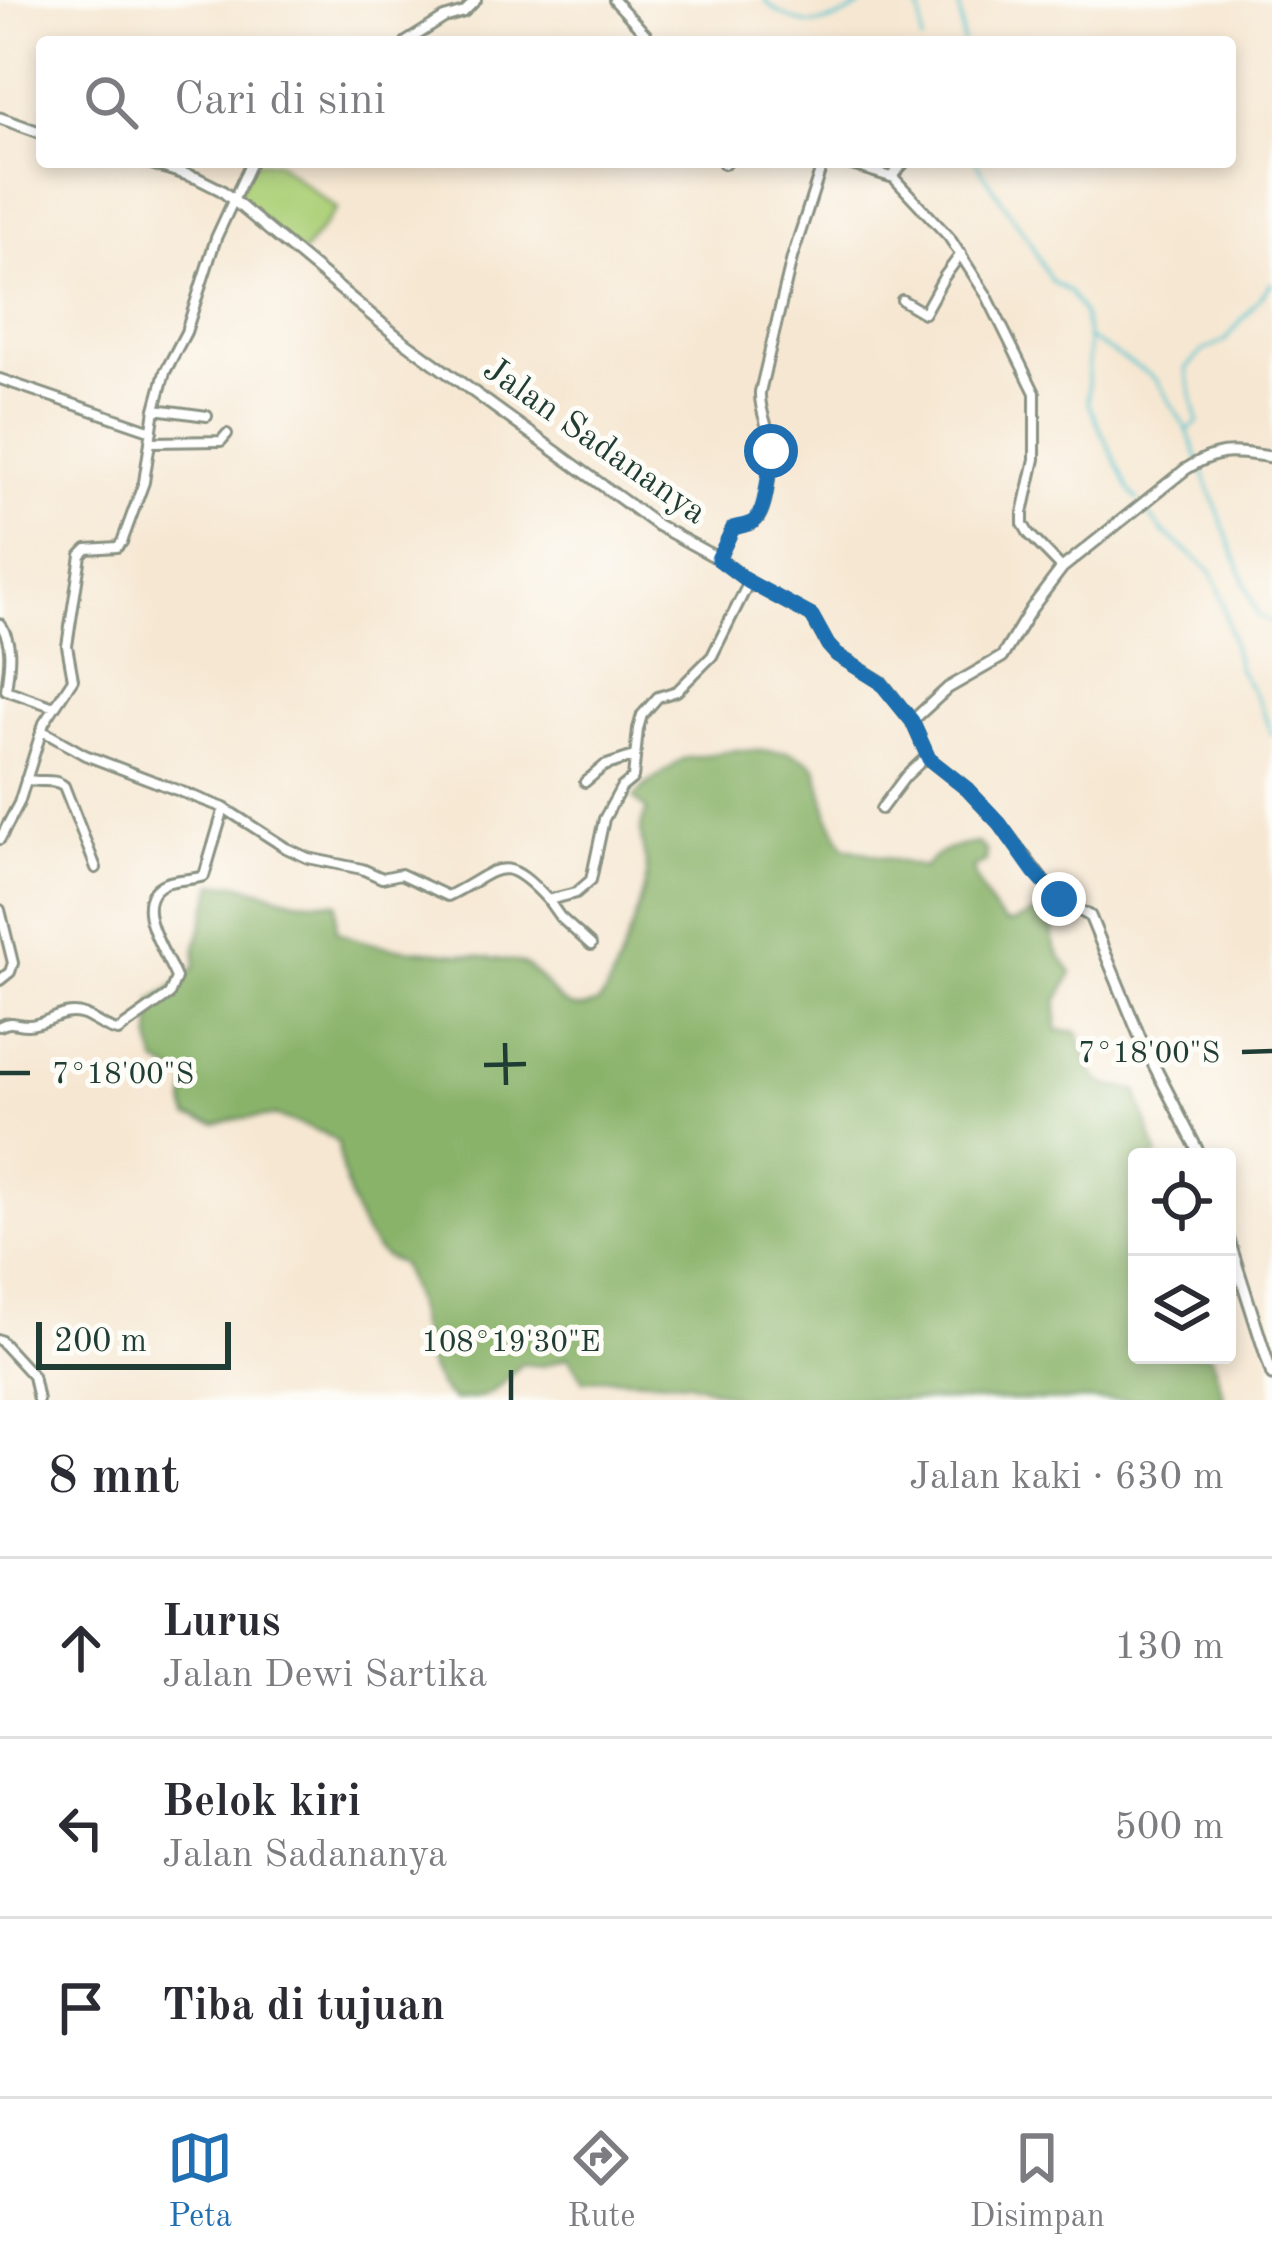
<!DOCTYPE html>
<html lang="id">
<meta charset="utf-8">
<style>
:root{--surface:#fff;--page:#f2f2f3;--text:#2b2b33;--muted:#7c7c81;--line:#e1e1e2;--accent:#1f6fb2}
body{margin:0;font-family:"Old Standard TT",serif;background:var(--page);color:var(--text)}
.controls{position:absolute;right:36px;bottom:36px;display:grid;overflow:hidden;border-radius:12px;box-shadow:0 6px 18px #0003}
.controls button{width:108px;height:108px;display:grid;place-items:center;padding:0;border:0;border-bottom:3px solid var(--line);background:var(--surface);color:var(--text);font:60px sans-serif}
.scale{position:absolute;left:36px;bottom:30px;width:195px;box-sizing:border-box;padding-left:12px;border:6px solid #1f3d34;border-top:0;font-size:33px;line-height:42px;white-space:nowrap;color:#1f3d34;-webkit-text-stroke:9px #fdfcf7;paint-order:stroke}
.stop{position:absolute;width:36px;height:36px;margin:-27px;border:9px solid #1f6fb2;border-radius:50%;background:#fff}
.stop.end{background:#1f6fb2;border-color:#fff;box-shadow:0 3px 12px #0008}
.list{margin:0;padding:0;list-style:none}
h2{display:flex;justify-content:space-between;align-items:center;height:156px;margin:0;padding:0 48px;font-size:51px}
h2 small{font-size:39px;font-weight:400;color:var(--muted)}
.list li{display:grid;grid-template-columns:78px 1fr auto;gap:36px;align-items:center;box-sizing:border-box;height:180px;padding:0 48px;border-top:3px solid var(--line)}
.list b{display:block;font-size:45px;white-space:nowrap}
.list p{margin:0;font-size:39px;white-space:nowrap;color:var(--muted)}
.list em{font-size:39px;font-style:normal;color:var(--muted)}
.icon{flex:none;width:66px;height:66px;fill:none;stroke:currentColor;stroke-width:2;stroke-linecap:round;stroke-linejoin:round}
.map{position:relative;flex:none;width:1272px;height:1400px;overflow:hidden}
.search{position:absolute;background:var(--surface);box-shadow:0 6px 18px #0003;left:36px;right:36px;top:36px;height:132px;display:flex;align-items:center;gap:30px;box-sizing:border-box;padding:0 42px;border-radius:12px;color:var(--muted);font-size:45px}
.sheet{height:696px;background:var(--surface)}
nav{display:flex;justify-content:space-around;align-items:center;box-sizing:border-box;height:168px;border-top:3px solid var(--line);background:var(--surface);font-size:33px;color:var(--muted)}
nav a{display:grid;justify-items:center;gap:6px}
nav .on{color:var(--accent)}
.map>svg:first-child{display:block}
</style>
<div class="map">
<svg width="1272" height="1400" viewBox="0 0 1272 1400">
<rect width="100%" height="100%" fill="#fdfcf7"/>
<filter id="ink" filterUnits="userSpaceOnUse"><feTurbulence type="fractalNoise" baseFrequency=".00833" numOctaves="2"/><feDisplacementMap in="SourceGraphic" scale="24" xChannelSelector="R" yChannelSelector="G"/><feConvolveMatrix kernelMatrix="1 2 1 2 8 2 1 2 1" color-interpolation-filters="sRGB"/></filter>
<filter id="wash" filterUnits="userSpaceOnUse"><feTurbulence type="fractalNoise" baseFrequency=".004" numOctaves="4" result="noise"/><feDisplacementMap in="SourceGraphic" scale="48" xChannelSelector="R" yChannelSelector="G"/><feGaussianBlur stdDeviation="2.7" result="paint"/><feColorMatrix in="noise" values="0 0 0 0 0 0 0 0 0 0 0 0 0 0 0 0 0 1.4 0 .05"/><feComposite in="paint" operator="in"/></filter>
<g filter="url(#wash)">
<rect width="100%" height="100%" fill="#f6e7d2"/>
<path fill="#aed17a" stroke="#668757" stroke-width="3" d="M 253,162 L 276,162 L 337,209 L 301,255 L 235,197 Z"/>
<path fill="#8ab36a" stroke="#54784f" stroke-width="3" d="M 736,750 L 788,752 L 809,761 L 816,768 L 830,820 L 844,847 L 924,868 C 938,850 956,846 978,843 L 986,851 L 986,862 L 973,868 C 974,879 998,923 1008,923 C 1020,924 1042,901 1052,920 C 1055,926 1052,933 1053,939 C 1055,952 1065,962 1072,973 L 1057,1002 L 1057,1030 L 1078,1032 C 1084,1049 1087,1078 1107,1085 C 1117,1089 1127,1087 1137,1091 L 1158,1157 L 1137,1157 L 1137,1355 L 1211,1355 L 1225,1400 L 744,1400 L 689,1382 L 608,1378 L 584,1381 L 568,1357 L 543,1366 L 522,1364 C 496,1390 492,1400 453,1400 C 423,1377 423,1336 414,1302 C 411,1289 405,1276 401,1264 C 395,1261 388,1259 383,1255 C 357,1235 341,1174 338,1143 L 324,1133 L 276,1116 L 237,1119 L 216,1124 L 188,1117 L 185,1103 L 188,1084 L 181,1075 L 157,1063 L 151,1040 L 153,1000 L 178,983 L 195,967 L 196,947 L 214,884 L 237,884 L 296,900 L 337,903 L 336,931 C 388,955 435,948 489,958 C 499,960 515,960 525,965 C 545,977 556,1009 582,1008 C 584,1008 598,1003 599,1002 C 611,992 647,889 647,873 C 646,850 634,833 647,811 L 634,798 L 645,786 L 683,759 Z"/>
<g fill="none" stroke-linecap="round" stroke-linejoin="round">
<path stroke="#58c4cf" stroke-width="3" d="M 764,0 C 800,34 831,29 869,0
M 914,0 L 921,14 L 922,42
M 959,0 L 963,42
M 976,162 L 1028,239 L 1051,281 L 1070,293 L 1083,314 L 1088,339 L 1088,403 L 1130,491 L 1138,500
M 1089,339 L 1147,373 L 1158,382 L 1187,430 L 1258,616 L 1272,623
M 1189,429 L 1198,422 L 1186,369 L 1203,351 L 1225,341 L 1272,283
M 1144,508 L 1161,530 L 1211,571 L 1219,588 L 1239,670 L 1258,700 L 1272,734"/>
</g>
</g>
<g filter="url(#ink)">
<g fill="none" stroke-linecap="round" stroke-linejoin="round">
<defs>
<path id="minor" d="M 614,0 L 653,42
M 406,42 L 444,18 L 464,12 L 476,0
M 842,162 L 894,178 L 949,237 L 987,296 L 1035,393 L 1035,459 L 1023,513 L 1023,524 L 1029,534 L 1062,568
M 724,164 L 726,162
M 892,176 L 905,162
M 902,300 L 924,313 L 944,277 L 961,254
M 0,379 L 152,431
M 155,409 L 207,416
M 151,442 L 221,441 L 227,434
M 719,559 L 733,528 C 742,526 754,525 759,517 C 768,503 773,455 770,439 C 767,423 759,409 760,392 L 792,258 L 820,171 L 814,162
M 0,624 C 14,643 9,667 6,690 L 54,707
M 41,730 L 85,755 L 224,808 L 286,848 L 308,858 L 362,869 L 382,878 L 401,874 L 448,896 C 499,871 501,849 548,900 L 576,893 L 591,880 L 604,819 L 621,788 L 633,778 L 638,729 L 642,715 L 658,697 L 677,691 L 712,656 L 749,582
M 26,779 C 39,784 53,777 64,786 L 96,868
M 585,782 L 604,766 L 634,756
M 881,809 L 905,777 L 927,756
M 0,839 L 19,803 L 44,723 L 73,679 L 67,646 L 81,555 L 87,549 L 117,547 L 122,542 L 144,482 L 155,409 L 165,372 L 186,332 L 216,238 L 251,162
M 548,900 L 560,917 L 591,945
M 0,910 L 13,963 L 10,972 L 0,980
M 0,1026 C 12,1020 15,1025 28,1025 C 48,1025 62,1007 84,1015 C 96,1020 105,1029 118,1031 L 169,995 L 176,978 C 167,954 126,900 166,883 C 177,879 192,880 204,876 L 224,808
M 0,1340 L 33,1376 L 38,1400"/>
<path id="tertiary" d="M 0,118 L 42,133
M 147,162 L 197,178 L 221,190 L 398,337 L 657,525 L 719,559 L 749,582 L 812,616 L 828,645 L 837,655 L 881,682 L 912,721 L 929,759 L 967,789 L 1000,824 L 1049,889 L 1059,899 L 1090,916 L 1141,1040 L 1201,1157
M 912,721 L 948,688 L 1002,657 L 1031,609 L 1062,568 L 1186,469 C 1221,447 1233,452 1272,457
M 1227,1234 L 1272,1375"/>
</defs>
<use href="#minor" stroke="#8a9283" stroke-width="14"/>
<use href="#tertiary" stroke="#8a9283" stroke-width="15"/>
<use href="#minor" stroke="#fff" stroke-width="8"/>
<use href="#tertiary" stroke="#fff" stroke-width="9"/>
</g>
</g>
<g fill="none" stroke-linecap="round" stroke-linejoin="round" filter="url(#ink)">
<path stroke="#1f6fb2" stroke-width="15" d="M 771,451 C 769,467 767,513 753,522 C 751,524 736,527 733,528 L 718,559 L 749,582 L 812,616 L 828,645 L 837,655 L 880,682 L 912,721 L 929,759 L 967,789 L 1000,824 L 1034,872 L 1059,899"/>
</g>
<path fill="none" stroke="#1f3d34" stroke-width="4.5" d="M 505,1043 L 506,1085M 1242,1052 L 1272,1051M 484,1065 L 526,1064M 0,1073 L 30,1073M 511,1370 L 511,1400"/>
<g text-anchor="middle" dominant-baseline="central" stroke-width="10" stroke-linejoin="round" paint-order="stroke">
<g font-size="36" fill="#1f3d34" stroke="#fdfcf7">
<text transform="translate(594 442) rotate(35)">Jalan Sadananya</text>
</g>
</g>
<g font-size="30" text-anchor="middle" fill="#1f3d34" stroke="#fdfcf7" stroke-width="10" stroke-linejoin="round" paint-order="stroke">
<text x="1149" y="1062">7°18'00"S</text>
<text x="123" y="1083">7°18'00"S</text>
<text x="511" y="1351">108°19'30"E</text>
</g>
</svg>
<div class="controls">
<button><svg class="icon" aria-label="locate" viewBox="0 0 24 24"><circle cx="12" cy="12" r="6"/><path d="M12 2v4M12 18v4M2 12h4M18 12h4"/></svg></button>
<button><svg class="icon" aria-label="layers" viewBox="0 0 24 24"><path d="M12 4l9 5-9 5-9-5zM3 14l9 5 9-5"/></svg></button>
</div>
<div class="scale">200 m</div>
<div class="stop" style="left:771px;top:451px"></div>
<div class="stop end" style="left:1059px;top:899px"></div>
<div class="search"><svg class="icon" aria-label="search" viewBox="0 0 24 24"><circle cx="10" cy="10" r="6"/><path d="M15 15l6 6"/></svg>Cari di sini</div>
</div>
<section class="sheet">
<h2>8 mnt<small>Jalan kaki · 630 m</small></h2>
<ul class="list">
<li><svg class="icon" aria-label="ahead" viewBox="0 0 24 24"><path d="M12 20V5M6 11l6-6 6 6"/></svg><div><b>Lurus</b><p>Jalan Dewi Sartika</p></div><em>130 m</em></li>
<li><svg class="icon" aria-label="left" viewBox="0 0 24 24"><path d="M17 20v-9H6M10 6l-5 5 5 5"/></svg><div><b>Belok kiri</b><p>Jalan Sadananya</p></div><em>500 m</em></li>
<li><svg class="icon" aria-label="arrive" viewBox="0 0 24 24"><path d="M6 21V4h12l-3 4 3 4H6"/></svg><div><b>Tiba di tujuan</b></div></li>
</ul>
</section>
<nav>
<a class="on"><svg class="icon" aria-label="map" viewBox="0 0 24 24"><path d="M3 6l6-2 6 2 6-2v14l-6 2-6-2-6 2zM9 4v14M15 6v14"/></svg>Peta</a>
<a><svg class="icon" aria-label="directions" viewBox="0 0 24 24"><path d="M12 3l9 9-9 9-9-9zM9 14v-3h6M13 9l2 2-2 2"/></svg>Rute</a>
<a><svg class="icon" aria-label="saved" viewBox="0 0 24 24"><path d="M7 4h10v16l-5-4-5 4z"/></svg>Disimpan</a>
</nav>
